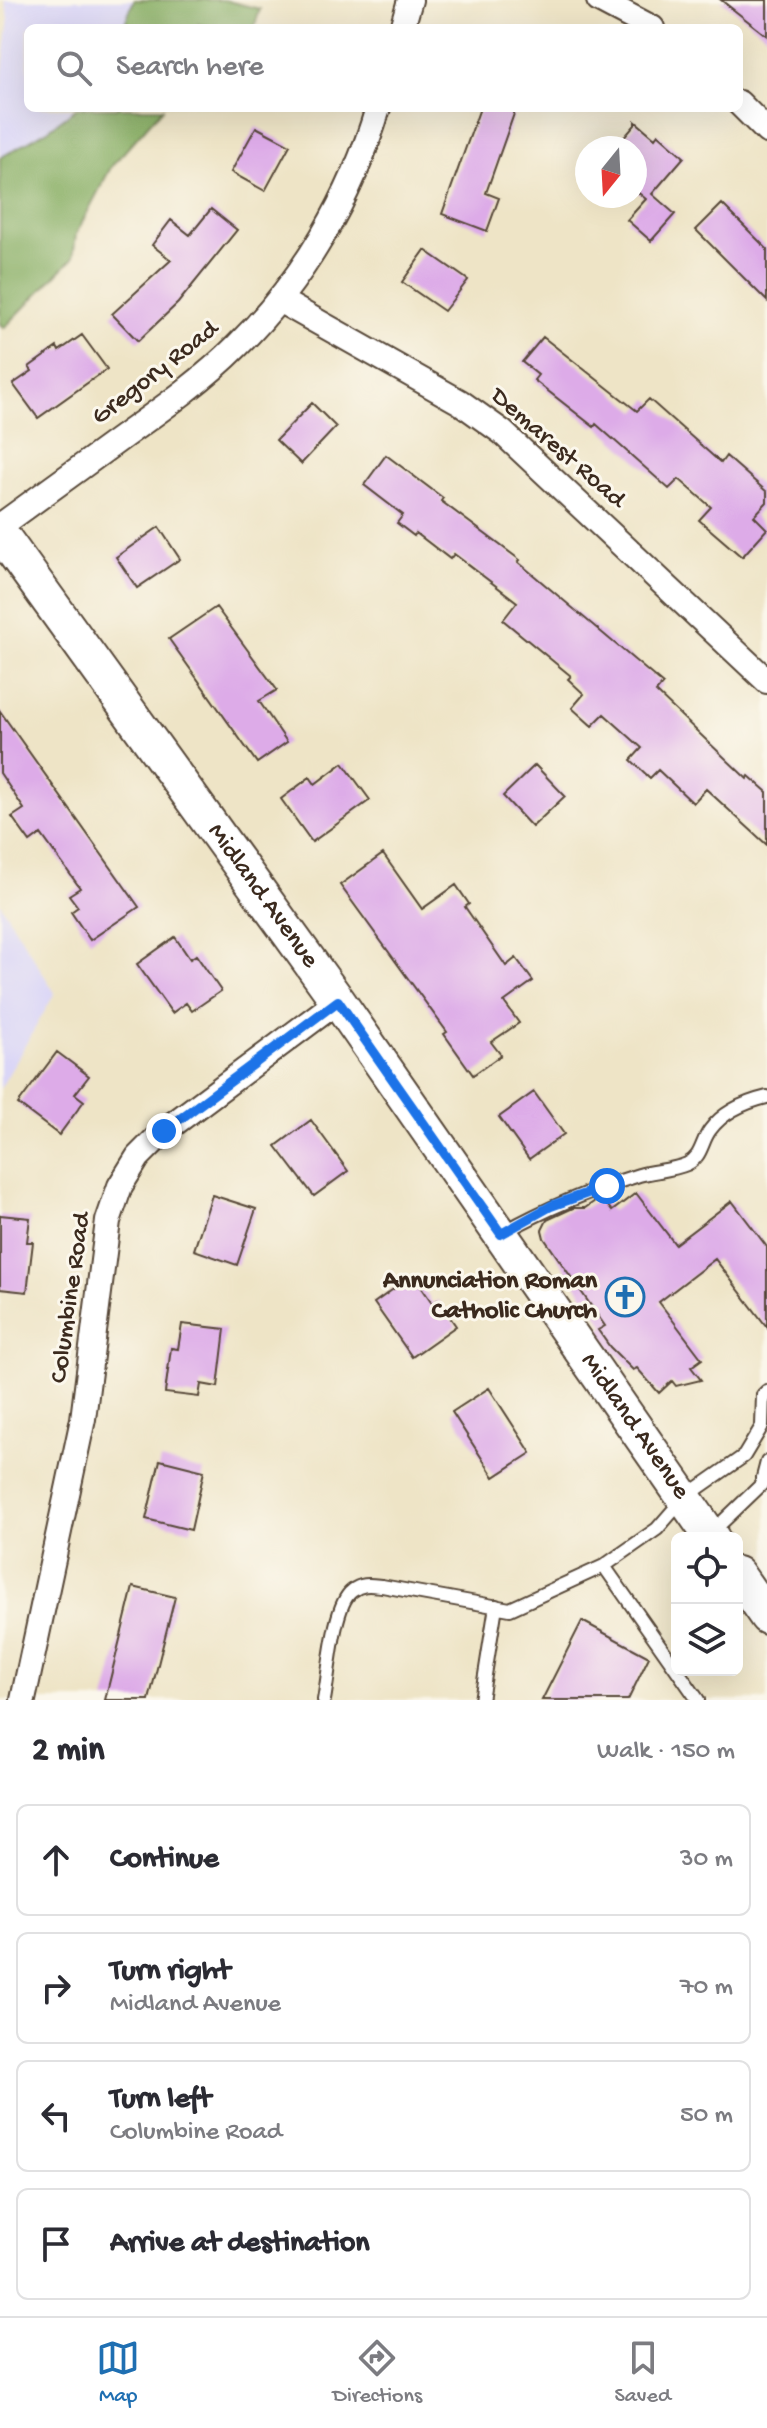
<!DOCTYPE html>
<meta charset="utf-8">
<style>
:root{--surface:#fff;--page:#f7f7f7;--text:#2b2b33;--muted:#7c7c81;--line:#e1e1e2;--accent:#1f6fb2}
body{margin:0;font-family:"Gochi Hand",sans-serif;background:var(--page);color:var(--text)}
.controls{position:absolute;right:24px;bottom:24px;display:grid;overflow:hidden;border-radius:12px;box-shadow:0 8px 32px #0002}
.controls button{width:72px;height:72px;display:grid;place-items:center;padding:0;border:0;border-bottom:2px solid var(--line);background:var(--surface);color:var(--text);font:40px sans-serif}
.compass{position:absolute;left:575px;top:136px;width:72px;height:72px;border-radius:50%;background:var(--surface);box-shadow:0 8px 32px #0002;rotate:198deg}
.stop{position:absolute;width:24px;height:24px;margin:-18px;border:6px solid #1a73e8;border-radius:50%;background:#fff}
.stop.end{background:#1a73e8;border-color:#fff;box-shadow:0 2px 8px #0008}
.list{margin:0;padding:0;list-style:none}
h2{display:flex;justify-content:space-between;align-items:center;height:104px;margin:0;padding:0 32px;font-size:34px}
h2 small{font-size:26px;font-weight:400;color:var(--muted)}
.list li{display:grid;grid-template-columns:52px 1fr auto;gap:24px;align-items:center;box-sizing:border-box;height:112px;margin:0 16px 16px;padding:0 16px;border:2px solid var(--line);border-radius:12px}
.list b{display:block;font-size:30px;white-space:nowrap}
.list p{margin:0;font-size:26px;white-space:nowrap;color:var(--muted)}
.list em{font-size:26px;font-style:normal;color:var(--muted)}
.icon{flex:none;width:44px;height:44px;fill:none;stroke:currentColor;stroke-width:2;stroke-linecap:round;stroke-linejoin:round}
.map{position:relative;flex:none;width:767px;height:1700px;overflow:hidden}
.search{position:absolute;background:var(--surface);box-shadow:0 8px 32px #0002;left:24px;right:24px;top:24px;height:88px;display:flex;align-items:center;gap:20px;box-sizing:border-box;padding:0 28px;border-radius:12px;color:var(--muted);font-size:30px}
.sheet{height:616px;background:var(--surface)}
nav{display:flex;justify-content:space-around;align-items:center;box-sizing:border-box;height:112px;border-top:2px solid var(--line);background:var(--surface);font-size:22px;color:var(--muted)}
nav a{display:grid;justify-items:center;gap:4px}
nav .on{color:var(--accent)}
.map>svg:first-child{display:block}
</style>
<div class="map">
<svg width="767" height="1700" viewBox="0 0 767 1700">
<rect width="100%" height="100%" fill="#fbf7ec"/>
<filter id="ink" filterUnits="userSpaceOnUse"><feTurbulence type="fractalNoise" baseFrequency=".0125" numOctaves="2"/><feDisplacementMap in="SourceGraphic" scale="16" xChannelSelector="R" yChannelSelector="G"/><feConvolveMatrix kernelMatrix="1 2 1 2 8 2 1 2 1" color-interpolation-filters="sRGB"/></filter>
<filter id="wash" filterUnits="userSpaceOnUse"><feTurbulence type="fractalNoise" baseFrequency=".006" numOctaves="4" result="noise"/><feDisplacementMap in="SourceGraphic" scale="32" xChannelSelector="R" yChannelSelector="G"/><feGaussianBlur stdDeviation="1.8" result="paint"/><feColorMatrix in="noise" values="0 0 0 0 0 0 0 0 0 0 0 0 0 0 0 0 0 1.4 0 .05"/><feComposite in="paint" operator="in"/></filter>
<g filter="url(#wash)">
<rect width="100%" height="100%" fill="#eee4c6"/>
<path fill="#dad6f7" d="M 4,0 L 134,0 L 123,28 L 28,28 L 28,108 L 77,108 L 49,129 L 0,158 L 0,96 L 9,17 Z
M 0,903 L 55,993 L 0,1089 Z"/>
<path fill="#87ae64" stroke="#616c41" stroke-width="2" d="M 134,0 L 224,0 L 260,9 L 254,28 L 214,28 L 198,24 L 197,28 L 123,28 Z
M 77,108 L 163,108 L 111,167 L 76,234 L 73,258 L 4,328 L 0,324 L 0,158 L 49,129 Z"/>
<g id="blocks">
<path fill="#ddabe8" d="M 721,0 L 767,0 L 767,36 Z
M 480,108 L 516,108 L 486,193 L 499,198 L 487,231 L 442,214 Z
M 635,121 L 655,138 L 658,134 L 684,157 L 652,194 L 675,214 L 651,241 L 627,220 L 646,199 L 635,190 L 635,148 L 615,148 L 635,125 Z
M 256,127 L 290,145 L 265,191 L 231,172 Z
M 722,204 L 767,249 L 767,301 L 696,230 Z
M 211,209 L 237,230 L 178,303 L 138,341 L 112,314 L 171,260 L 152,245 L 171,220 L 190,235 Z
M 425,250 L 468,280 L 444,311 L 402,282 Z
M 82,335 L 107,369 L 38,418 L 13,384 L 32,371 L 29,367 L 57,347 L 59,351 Z
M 543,337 L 637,411 L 649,399 L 721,463 L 726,456 L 767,492 L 767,502 L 754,516 L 767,529 L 742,557 L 699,520 L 711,507 L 679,479 L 669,489 L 596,424 L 594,427 L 534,380 L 538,375 L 522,362 Z
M 312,403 L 336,427 L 301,464 L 276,440 Z
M 386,455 L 443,498 L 441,501 L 520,560 L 518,562 L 663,684 L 656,692 L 747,779 L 749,776 L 767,792 L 767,845 L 706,789 L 693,803 L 658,770 L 650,778 L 631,760 L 642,748 L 604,714 L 592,726 L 572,708 L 584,694 L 568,679 L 571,676 L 503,620 L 517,602 L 454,554 L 450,559 L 416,533 L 414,536 L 397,523 L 403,515 L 364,485 Z
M 159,527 L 180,559 L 137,588 L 116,557 Z
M 216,607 L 277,690 L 259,701 L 287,742 L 257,763 L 169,639 Z
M 0,711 L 139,907 L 90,940 L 71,912 L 78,907 L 69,895 L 80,888 L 41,834 L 30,842 L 12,817 L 24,809 L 0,773 Z
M 343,763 L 370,800 L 312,842 L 281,799 L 310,777 L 315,784 Z
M 535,765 L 565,796 L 532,827 L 503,796 Z
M 383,854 L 422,909 L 456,885 L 469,904 L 465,907 L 506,966 L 516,958 L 533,981 L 504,1002 L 519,1023 L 491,1042 L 501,1055 L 473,1075 L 444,1034 L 447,1032 L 340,885 Z
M 175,937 L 190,959 L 196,955 L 221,991 L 192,1011 L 186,1003 L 172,1013 L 137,964 Z
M 57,1052 L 89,1076 L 75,1094 L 84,1101 L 59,1135 L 18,1104 Z
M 534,1092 L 564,1134 L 529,1159 L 499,1117 Z
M 311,1120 L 348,1171 L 314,1196 L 276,1146 Z
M 636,1193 L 675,1244 L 732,1201 L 767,1247 L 767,1327 L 715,1259 L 659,1302 L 702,1359 L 691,1367 L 701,1380 L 676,1386 L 672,1381 L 659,1393 L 637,1368 L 633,1370 L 610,1347 L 598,1330 L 605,1326 L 544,1238 L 542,1230 L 547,1220 L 573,1208 L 585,1208 L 598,1199 L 601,1197 L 612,1211 Z
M 212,1195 L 256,1209 L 237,1265 L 194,1250 Z
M 0,1215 L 30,1218 L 27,1242 L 33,1242 L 27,1292 L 0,1289 Z
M 413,1275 L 433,1304 L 438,1300 L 456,1326 L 412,1357 L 374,1303 Z
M 182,1324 L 225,1329 L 218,1387 L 201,1384 L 199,1397 L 165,1393 L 171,1348 L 178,1349 Z
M 489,1388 L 531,1453 L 494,1477 L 452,1412 Z
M 160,1460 L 204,1471 L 191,1530 L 146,1519 Z
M 133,1587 L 175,1597 L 149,1700 L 105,1700 Z
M 582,1621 L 649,1657 L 628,1700 L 542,1700 Z"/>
</g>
</g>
<g filter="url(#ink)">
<use href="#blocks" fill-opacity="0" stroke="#564637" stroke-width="2"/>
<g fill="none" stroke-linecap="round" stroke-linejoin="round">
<defs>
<path id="lane" d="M 504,1232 C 547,1208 591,1190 639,1175 C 654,1171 673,1170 687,1164 C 702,1157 701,1142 710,1130 C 723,1112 746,1102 767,1097
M 712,1532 L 761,1485 L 767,1462
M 604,1566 L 677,1670
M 677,1670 L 698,1700
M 324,1700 C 329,1675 333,1605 352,1591 C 362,1583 371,1585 382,1586 L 510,1609 L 604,1566 L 657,1529 L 684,1498 L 744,1456 L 762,1426 L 763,1395 L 767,1391
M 481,1700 L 496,1606"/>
<path id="street" d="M 599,0 L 652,28
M 402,28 L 410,0
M 739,103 L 767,131
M 279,300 L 460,402 L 502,432 L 767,681
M 0,526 C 43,495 85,464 128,433 C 166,406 204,379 237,346 C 303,281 352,197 378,108
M 23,1700 L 83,1419 L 108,1221 L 120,1186 L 138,1157 L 164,1131 L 338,1001"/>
<g id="secondary">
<path id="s1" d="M 0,533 L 338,1001 L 712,1538"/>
<path d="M 737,1574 L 767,1617"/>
</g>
</defs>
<use href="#lane" stroke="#564637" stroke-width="16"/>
<use href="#street" stroke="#564637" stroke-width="28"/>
<use href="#secondary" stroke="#564637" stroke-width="38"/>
<use href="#lane" stroke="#fff" stroke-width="12"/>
<use href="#street" stroke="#fff" stroke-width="24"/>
<use href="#secondary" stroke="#fff" stroke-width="34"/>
</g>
</g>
<g fill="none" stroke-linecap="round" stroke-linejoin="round" filter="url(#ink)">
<path stroke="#1a73e8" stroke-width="10" d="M 164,1131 L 338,1001 L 501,1234 L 551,1206 L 607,1186"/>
</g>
<defs>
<symbol id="church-ring" viewBox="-11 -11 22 22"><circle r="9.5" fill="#fbf7ec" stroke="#1f6fb2" stroke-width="1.5"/><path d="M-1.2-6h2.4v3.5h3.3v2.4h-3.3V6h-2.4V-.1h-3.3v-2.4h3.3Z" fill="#1f6fb2"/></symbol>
</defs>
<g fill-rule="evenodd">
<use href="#church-ring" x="603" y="1275" width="44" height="44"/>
</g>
<g text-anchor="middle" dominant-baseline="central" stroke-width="6" stroke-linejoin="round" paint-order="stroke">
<g font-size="26" fill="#3b2a1e" stroke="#fbf7ec">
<text transform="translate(156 374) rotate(-38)">Gregory Road</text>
<text transform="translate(557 449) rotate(41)">Demarest Road</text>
<text stroke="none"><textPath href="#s1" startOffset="448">Midland Avenue</textPath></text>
<text transform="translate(72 1298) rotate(-82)">Columbine Road</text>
<text stroke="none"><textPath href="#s1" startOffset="1096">Midland Avenue</textPath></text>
</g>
<g font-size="26" font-weight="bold" fill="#3b2a1e" stroke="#fbf7ec" text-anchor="end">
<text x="597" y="1282">Annunciation Roman<tspan x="597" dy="30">Catholic Church</tspan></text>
</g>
</g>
</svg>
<div class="controls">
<button><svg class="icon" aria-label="locate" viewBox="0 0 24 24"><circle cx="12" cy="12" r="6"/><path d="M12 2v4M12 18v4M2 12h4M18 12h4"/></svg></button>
<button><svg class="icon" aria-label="layers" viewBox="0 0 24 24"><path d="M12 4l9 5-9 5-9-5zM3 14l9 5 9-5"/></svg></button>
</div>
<svg class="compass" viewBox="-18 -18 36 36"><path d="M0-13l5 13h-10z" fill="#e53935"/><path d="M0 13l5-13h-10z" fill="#7c7c81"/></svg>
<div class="stop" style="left:607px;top:1186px"></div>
<div class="stop end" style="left:164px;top:1131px"></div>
<div class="search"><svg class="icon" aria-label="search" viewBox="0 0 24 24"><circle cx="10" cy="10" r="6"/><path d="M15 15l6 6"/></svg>Search here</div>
</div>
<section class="sheet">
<h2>2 min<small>Walk · 150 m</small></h2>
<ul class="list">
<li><svg class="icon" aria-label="ahead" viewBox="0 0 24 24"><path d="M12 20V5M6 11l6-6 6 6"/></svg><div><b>Continue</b></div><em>30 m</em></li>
<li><svg class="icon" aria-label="right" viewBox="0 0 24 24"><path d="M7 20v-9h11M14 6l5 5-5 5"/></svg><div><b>Turn right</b><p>Midland Avenue</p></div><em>70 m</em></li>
<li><svg class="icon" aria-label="left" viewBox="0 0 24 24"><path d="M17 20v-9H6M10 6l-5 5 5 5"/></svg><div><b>Turn left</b><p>Columbine Road</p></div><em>50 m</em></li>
<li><svg class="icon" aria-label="arrive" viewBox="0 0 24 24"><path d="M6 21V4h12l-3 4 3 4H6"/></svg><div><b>Arrive at destination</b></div></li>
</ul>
</section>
<nav>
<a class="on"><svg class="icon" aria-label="map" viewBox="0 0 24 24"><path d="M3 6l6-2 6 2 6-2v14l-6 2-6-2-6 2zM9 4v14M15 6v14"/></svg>Map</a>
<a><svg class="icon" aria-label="directions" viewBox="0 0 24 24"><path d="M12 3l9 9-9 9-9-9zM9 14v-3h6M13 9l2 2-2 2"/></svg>Directions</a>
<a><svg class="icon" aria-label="saved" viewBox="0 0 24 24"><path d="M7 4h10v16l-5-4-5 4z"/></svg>Saved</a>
</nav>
